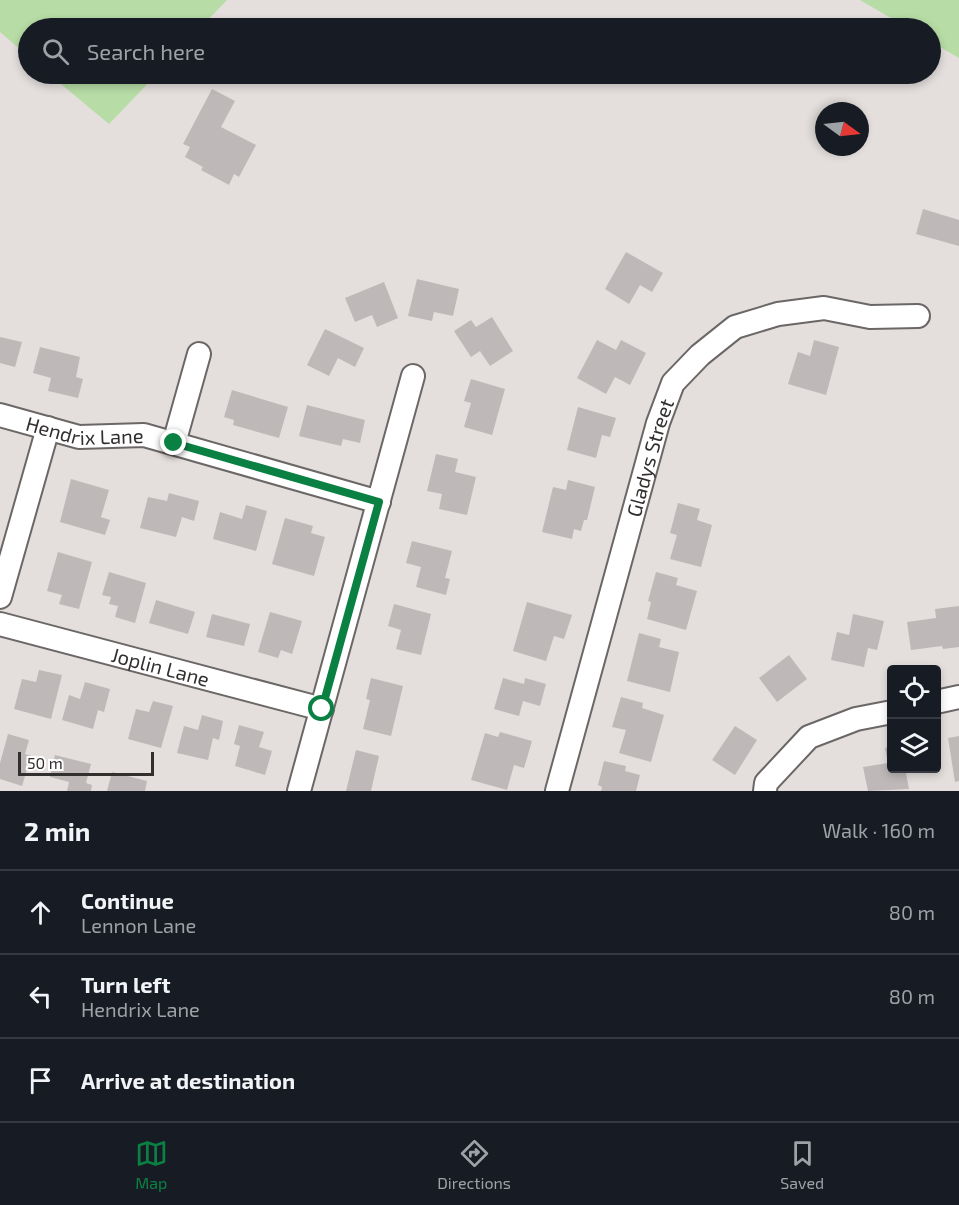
<!DOCTYPE html>
<meta charset="utf-8">
<style>
:root{--surface:#171b24;--page:#20242c;--text:#f1f3f6;--muted:#9ea1a6;--line:#363941;--accent:#0b8043}
body{margin:0;font-family:"Exo 2",sans-serif;background:var(--page);color:var(--text)}
.controls{position:absolute;right:18px;bottom:18px;display:grid;overflow:hidden;border-radius:6px;box-shadow:0 3px 9px #0003}
.controls button{width:54px;height:54px;display:grid;place-items:center;padding:0;border:0;border-bottom:2px solid var(--line);background:var(--surface);color:var(--text);font:30px sans-serif}
.compass{position:absolute;left:815px;top:102px;width:54px;height:54px;border-radius:50%;background:var(--surface);box-shadow:0 3px 9px #0003;rotate:105deg}
.scale{position:absolute;left:18px;bottom:15px;width:136px;box-sizing:border-box;padding-left:6px;border:3px solid #32302f;border-top:0;font-size:16px;line-height:21px;white-space:nowrap;color:#32302f;-webkit-text-stroke:4px #fff;paint-order:stroke}
.stop{position:absolute;width:18px;height:18px;margin:-14px;border:4px solid #0b8043;border-radius:50%;background:#fff}
.stop.end{background:#0b8043;border-color:#fff;box-shadow:0 2px 6px #0008}
.list{margin:0;padding:0;list-style:none}
h2{display:flex;justify-content:space-between;align-items:center;height:78px;margin:0;padding:0 24px;font-size:26px}
h2 small{font-size:20px;font-weight:400;color:var(--muted)}
.list li{display:grid;grid-template-columns:39px 1fr auto;gap:18px;align-items:center;box-sizing:border-box;height:84px;padding:0 24px;border-top:2px solid var(--line)}
.list b{display:block;font-size:22px;white-space:nowrap}
.list p{margin:0;font-size:20px;white-space:nowrap;color:var(--muted)}
.list em{font-size:20px;font-style:normal;color:var(--muted)}
.icon{flex:none;width:33px;height:33px;fill:none;stroke:currentColor;stroke-width:2;stroke-linecap:round;stroke-linejoin:round}
.map{position:relative;flex:none;width:959px;height:791px;overflow:hidden}
.search{position:absolute;background:var(--surface);box-shadow:0 3px 9px #0003;left:18px;right:18px;top:18px;height:66px;display:flex;align-items:center;gap:15px;box-sizing:border-box;padding:0 21px;border-radius:33px;color:var(--muted);font-size:22px}
.sheet{height:330px;background:var(--surface)}
nav{display:flex;justify-content:space-around;align-items:center;box-sizing:border-box;height:84px;border-top:2px solid var(--line);background:var(--surface);font-size:16px;color:var(--muted)}
nav a{display:grid;justify-items:center;gap:3px}
nav .on{color:var(--accent)}
.map>svg:first-child{display:block}
</style>
<div class="map">
<svg width="959" height="791" viewBox="0 0 959 791">
<rect width="100%" height="100%" fill="#e4dfdd"/>
<path fill="#b7dca5" d="M 0,0 L 227,0 L 200,28 L 28,28 L 28,56 L 0,32 Z
M 860,0 L 959,0 L 959,58 L 931,42 L 930,28 L 908,28 Z
M 49,74 L 157,74 L 109,124 Z"/>
<path fill="#beb9b8" d="M 212,89 L 235,101 L 221,127 L 256,145 L 239,177 L 234,174 L 229,185 L 201,170 L 203,167 L 185,157 L 190,147 L 183,144 Z
M 923,209 L 959,220 L 959,246 L 916,234 Z
M 626,252 L 663,273 L 652,292 L 640,285 L 629,304 L 605,289 Z
M 417,279 L 459,289 L 453,316 L 434,312 L 432,321 L 408,316 Z
M 384,282 L 398,318 L 377,327 L 372,315 L 355,322 L 345,298 Z
M 492,317 L 513,351 L 490,366 L 480,351 L 471,357 L 454,331 L 471,320 L 476,327 Z
M 325,329 L 364,348 L 355,367 L 338,358 L 329,376 L 307,365 Z
M 0,337 L 22,342 L 15,367 L 0,363 Z
M 597,340 L 616,350 L 621,340 L 646,353 L 630,385 L 615,377 L 606,394 L 577,378 Z
M 814,340 L 839,347 L 826,395 L 788,384 L 798,352 L 810,356 Z
M 40,347 L 80,357 L 76,377 L 83,379 L 78,398 L 48,391 L 51,378 L 33,373 Z
M 471,379 L 505,389 L 492,435 L 464,427 L 471,403 L 464,401 Z
M 232,390 L 288,407 L 279,438 L 233,425 L 234,420 L 224,417 Z
M 307,405 L 365,420 L 360,443 L 343,439 L 341,446 L 299,436 Z
M 578,407 L 616,418 L 610,437 L 602,435 L 596,458 L 567,450 Z
M 436,454 L 458,459 L 455,472 L 476,477 L 467,515 L 439,509 L 442,494 L 427,491 Z
M 71,479 L 109,490 L 101,517 L 110,520 L 105,535 L 60,522 Z
M 568,480 L 595,487 L 587,520 L 584,520 L 581,531 L 574,529 L 572,539 L 542,532 L 553,487 L 566,490 Z
M 169,493 L 199,501 L 194,521 L 182,517 L 176,537 L 140,528 L 148,497 L 167,501 Z
M 678,503 L 700,509 L 697,520 L 712,525 L 701,567 L 670,559 L 677,535 L 670,533 Z
M 246,505 L 267,511 L 256,551 L 213,539 L 220,512 L 242,519 Z
M 285,518 L 313,526 L 311,533 L 325,537 L 314,576 L 272,564 Z
M 412,541 L 452,551 L 445,578 L 450,579 L 446,595 L 416,587 L 421,567 L 406,563 Z
M 58,552 L 92,562 L 79,609 L 59,604 L 62,595 L 47,591 Z
M 109,572 L 146,583 L 135,623 L 115,617 L 118,606 L 109,604 L 111,597 L 102,595 Z
M 656,572 L 678,578 L 676,585 L 697,591 L 686,630 L 647,619 L 651,602 L 648,601 Z
M 156,600 L 195,612 L 188,634 L 149,623 Z
M 527,602 L 572,615 L 564,639 L 554,636 L 546,661 L 513,651 Z
M 394,604 L 431,614 L 421,655 L 396,649 L 401,630 L 388,626 Z
M 959,606 L 959,647 L 943,649 L 942,646 L 911,650 L 907,622 L 936,618 L 935,609 Z
M 270,612 L 302,621 L 292,654 L 281,650 L 278,658 L 258,652 Z
M 212,614 L 250,624 L 244,646 L 206,637 Z
M 853,614 L 884,621 L 877,650 L 868,648 L 864,667 L 831,660 L 837,632 L 849,635 Z
M 639,633 L 661,639 L 659,647 L 679,652 L 670,692 L 627,681 Z
M 789,655 L 807,679 L 777,702 L 759,678 Z
M 39,670 L 62,675 L 51,719 L 14,709 L 22,679 L 36,682 Z
M 371,678 L 403,686 L 391,736 L 363,729 L 370,700 L 366,699 Z
M 503,678 L 524,684 L 525,678 L 546,684 L 540,706 L 523,701 L 519,716 L 494,709 Z
M 85,682 L 110,689 L 104,712 L 98,710 L 93,729 L 62,720 L 69,695 L 80,699 Z
M 621,697 L 643,703 L 642,708 L 664,715 L 651,762 L 619,753 L 626,730 L 612,727 Z
M 153,701 L 173,706 L 161,748 L 128,739 L 136,709 L 149,712 Z
M 202,715 L 223,721 L 219,740 L 213,738 L 208,760 L 177,753 L 184,726 L 198,730 Z
M 239,725 L 264,732 L 259,747 L 272,751 L 265,775 L 235,766 L 240,746 L 234,744 Z
M 735,726 L 757,740 L 735,775 L 712,760 Z
M 500,732 L 532,741 L 524,768 L 514,765 L 507,790 L 471,780 L 485,733 L 498,737 Z
M 8,734 L 29,740 L 25,754 L 31,756 L 22,786 L 0,779 L 0,763 Z
M 959,736 L 959,781 L 955,782 L 948,738 Z
M 892,746 L 892,768 L 905,768 L 909,789 L 868,791 L 863,767 L 888,763 L 885,748 Z
M 356,750 L 379,756 L 371,791 L 346,791 Z
M 55,755 L 91,764 L 86,783 L 92,785 L 91,791 L 67,791 L 69,782 L 50,777 Z
M 604,761 L 626,766 L 625,771 L 640,775 L 636,791 L 601,791 L 602,787 L 598,785 Z
M 112,772 L 147,781 L 145,791 L 107,791 Z"/>
<g fill="none" stroke-linecap="round" stroke-linejoin="round">
<defs>
<g id="minor">
<path id="s1" d="M 0,415 L 79,437 L 144,435 L 379,502"/>
<path d="M 174,443 L 199,354"/>
<path d="M 0,597 L 48,428"/>
<path id="s2" d="M 0,624 L 322,709"/>
<path d="M 936,702 L 959,697"/>
<path d="M 299,791 L 413,376"/>
<path id="s3" d="M 557,791 L 658,423 L 673,383 L 700,355 L 735,327 L 778,314 L 824,308 L 870,317 L 918,316"/>
<path d="M 765,791 L 766,783 L 809,737 L 856,719 L 892,712"/>
</g>
</defs>
<use href="#minor" stroke="#6b6766" stroke-width="26"/>
<use href="#minor" stroke="#fff" stroke-width="22"/>
</g>
<g fill="none" stroke-linecap="round" stroke-linejoin="round">
<path stroke="#0b8043" stroke-width="8" d="M 174,443 L 379,502 L 322,709"/>
</g>
<g text-anchor="middle" dominant-baseline="central" stroke-width="4.5" stroke-linejoin="round" paint-order="stroke">
<g font-size="20" fill="#32302f" stroke="#fff">
<text stroke="none"><textPath href="#s1" startOffset="87">Hendrix Lane</textPath></text>
<text stroke="none"><textPath href="#s3" startOffset="346">Gladys Street</textPath></text>
<text stroke="none"><textPath href="#s2" startOffset="166">Joplin Lane</textPath></text>
</g>
</g>
</svg>
<div class="controls">
<button><svg class="icon" aria-label="locate" viewBox="0 0 24 24"><circle cx="12" cy="12" r="6"/><path d="M12 2v4M12 18v4M2 12h4M18 12h4"/></svg></button>
<button><svg class="icon" aria-label="layers" viewBox="0 0 24 24"><path d="M12 4l9 5-9 5-9-5zM3 14l9 5 9-5"/></svg></button>
</div>
<svg class="compass" viewBox="-18 -18 36 36"><path d="M0-13l5 13h-10z" fill="#e53935"/><path d="M0 13l5-13h-10z" fill="#9ea1a6"/></svg>
<div class="scale">50 m</div>
<div class="stop" style="left:322px;top:709px"></div>
<div class="stop end" style="left:174px;top:443px"></div>
<div class="search"><svg class="icon" aria-label="search" viewBox="0 0 24 24"><circle cx="10" cy="10" r="6"/><path d="M15 15l6 6"/></svg>Search here</div>
</div>
<section class="sheet">
<h2>2 min<small>Walk · 160 m</small></h2>
<ul class="list">
<li><svg class="icon" aria-label="ahead" viewBox="0 0 24 24"><path d="M12 20V5M6 11l6-6 6 6"/></svg><div><b>Continue</b><p>Lennon Lane</p></div><em>80 m</em></li>
<li><svg class="icon" aria-label="left" viewBox="0 0 24 24"><path d="M17 20v-9H6M10 6l-5 5 5 5"/></svg><div><b>Turn left</b><p>Hendrix Lane</p></div><em>80 m</em></li>
<li><svg class="icon" aria-label="arrive" viewBox="0 0 24 24"><path d="M6 21V4h12l-3 4 3 4H6"/></svg><div><b>Arrive at destination</b></div></li>
</ul>
</section>
<nav>
<a class="on"><svg class="icon" aria-label="map" viewBox="0 0 24 24"><path d="M3 6l6-2 6 2 6-2v14l-6 2-6-2-6 2zM9 4v14M15 6v14"/></svg>Map</a>
<a><svg class="icon" aria-label="directions" viewBox="0 0 24 24"><path d="M12 3l9 9-9 9-9-9zM9 14v-3h6M13 9l2 2-2 2"/></svg>Directions</a>
<a><svg class="icon" aria-label="saved" viewBox="0 0 24 24"><path d="M7 4h10v16l-5-4-5 4z"/></svg>Saved</a>
</nav>
